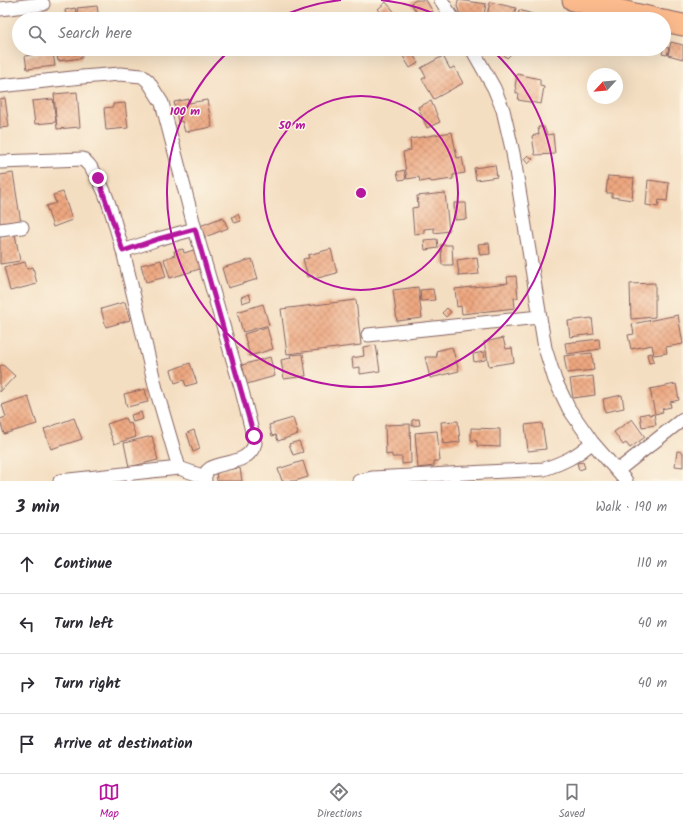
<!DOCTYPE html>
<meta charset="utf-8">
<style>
:root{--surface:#fff;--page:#f2f2f3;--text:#2b2b33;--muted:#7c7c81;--line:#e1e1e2;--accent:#b5179e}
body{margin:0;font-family:Kalam,sans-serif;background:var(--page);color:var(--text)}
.compass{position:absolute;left:587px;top:68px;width:36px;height:36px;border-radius:50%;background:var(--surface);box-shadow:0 4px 16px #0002;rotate:244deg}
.stop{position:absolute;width:12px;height:12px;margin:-9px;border:3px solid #b5179e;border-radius:50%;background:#fff}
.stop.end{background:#b5179e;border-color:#fff;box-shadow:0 1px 4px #0008}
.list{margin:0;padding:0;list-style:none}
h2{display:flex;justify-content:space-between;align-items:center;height:52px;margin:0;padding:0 16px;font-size:17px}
h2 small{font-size:13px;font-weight:400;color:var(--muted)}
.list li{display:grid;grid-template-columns:26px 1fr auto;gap:12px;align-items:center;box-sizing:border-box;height:60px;padding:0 16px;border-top:1px solid var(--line)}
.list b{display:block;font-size:15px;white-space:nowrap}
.list em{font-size:13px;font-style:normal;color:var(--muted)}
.icon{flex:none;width:22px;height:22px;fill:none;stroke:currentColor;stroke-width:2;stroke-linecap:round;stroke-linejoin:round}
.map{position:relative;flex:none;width:683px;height:481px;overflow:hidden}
.search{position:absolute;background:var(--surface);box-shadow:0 4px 16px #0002;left:12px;right:12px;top:12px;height:44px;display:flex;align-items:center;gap:10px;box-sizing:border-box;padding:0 14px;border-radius:22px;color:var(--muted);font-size:15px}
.sheet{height:292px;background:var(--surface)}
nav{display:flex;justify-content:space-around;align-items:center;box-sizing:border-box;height:56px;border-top:1px solid var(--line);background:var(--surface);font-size:11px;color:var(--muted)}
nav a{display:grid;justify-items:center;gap:2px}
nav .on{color:var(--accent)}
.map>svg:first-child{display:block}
</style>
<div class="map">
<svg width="683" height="481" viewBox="0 0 683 481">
<defs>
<pattern id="building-cross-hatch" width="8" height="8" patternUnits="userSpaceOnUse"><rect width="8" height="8" fill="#eea780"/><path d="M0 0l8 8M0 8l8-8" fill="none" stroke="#c38769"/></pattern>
</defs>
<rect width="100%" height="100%" fill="#fcf5e5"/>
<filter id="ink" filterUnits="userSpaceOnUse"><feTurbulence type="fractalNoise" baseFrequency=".025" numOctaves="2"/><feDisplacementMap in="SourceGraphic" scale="8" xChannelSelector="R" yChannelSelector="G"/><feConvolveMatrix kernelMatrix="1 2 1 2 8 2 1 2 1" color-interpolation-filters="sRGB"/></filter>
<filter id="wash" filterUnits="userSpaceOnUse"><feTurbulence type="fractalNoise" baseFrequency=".012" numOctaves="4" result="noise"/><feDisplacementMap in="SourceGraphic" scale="16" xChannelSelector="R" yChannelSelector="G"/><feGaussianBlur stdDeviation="0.9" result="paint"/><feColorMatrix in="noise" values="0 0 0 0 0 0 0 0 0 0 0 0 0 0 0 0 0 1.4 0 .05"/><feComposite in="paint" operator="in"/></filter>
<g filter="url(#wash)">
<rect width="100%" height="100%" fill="#f4dec1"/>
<g id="blocks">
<path fill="url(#building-cross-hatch)" d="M 416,0 L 426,0 L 437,19 L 421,19 L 411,3 Z
M 458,0 L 486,4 L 483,19 L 461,18 L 457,6 Z
M 386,2 L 398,16 L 394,19 L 387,19 L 378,9 Z
M 490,2 L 516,8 L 513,19 L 501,19 L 487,16 Z
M 97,6 L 99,19 L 78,19 L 77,8 Z
M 75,8 L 77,19 L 50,19 L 66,16 L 65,10 Z
M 519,10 L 539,16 L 538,19 L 517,19 Z
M 414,11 L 419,19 L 407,19 L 406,17 Z
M 45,15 L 46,19 L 30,19 L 30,18 Z
M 184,15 L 185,19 L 167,19 L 167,18 Z
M 671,42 L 683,45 L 683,59 L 668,55 Z
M 664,47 L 669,48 L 667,55 L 662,54 Z
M 56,49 L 81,49 L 82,58 L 58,61 Z
M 403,49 L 410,49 L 418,63 L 410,68 L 400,51 Z
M 507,49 L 512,53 L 507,58 L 503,54 Z
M 53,52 L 55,66 L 27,69 L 25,56 Z
M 443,56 L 450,69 L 454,67 L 463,83 L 434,99 L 422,79 L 426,77 L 421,68 Z
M 517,74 L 540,79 L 540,86 L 544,87 L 541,104 L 518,100 L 519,94 L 516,93 L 516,88 L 515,87 Z
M 77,92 L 80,127 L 57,129 L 54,94 Z
M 5,98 L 9,127 L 0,128 L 0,99 Z
M 53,99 L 56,122 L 35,124 L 32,101 Z
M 189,99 L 189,103 L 207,100 L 212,127 L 185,132 L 182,121 L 178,122 L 174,102 Z
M 431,101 L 440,122 L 427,128 L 418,107 Z
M 125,103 L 128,128 L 106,130 L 104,108 L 113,107 L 113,104 Z
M 538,127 L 544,127 L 547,135 L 553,134 L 555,154 L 535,155 L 532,136 L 539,134 Z
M 452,132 L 457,158 L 462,157 L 465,173 L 453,175 L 453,179 L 431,182 L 430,180 L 420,182 L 419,177 L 407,179 L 403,152 L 411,150 L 410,139 Z
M 528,155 L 533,159 L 528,164 L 524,159 Z
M 495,165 L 497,177 L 476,180 L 474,168 Z
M 404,170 L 406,179 L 399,180 L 397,172 Z
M 13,173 L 21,223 L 0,226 L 0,175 Z
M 608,176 L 634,178 L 632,200 L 612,197 L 612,193 L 606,193 Z
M 648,180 L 669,183 L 667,201 L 659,200 L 658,207 L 646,205 Z
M 63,192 L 72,220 L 53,227 L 46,206 L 56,203 L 53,195 Z
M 445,193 L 449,231 L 434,233 L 434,228 L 424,229 L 424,233 L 414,234 L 412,208 L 418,207 L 417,196 Z
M 454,203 L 466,203 L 467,219 L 455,220 Z
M 238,214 L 241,221 L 235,223 L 232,217 Z
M 223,217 L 228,228 L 205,237 L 200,226 Z
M 15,234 L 20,261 L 0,264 L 0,237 Z
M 437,239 L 438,248 L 425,250 L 424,240 Z
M 489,243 L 490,254 L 480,255 L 478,244 Z
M 441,245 L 452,245 L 453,265 L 442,265 Z
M 183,249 L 184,253 L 197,249 L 203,268 L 170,278 L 164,259 L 175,255 L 174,251 Z
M 331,249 L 337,273 L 314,279 L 313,276 L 308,277 L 303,259 L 309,258 L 308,255 Z
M 477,257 L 479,274 L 459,276 L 457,260 Z
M 252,259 L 258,279 L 228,288 L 222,268 Z
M 161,260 L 166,277 L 146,282 L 141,265 Z
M 25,262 L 27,269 L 33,267 L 37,284 L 10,291 L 4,267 Z
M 516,276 L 518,298 L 514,298 L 515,308 L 462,314 L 461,306 L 457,307 L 455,289 L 508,283 L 507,277 Z
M 655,283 L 655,317 L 631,319 L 630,284 Z
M 418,287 L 422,318 L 397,321 L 393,290 Z
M 433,289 L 435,300 L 421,301 L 420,290 Z
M 249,294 L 251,300 L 242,303 L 241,297 Z
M 356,300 L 361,345 L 287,354 L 281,309 Z
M 125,302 L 130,320 L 106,327 L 101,309 Z
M 263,304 L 269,325 L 243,332 L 237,312 Z
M 447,308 L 451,312 L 446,317 L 442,313 Z
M 678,315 L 683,344 L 666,347 L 667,353 L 654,355 L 652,345 L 631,349 L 628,335 L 634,334 L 632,324 Z
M 592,318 L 594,334 L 570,337 L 568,321 Z
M 267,327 L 273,349 L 250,356 L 244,334 Z
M 503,338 L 506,349 L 512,348 L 514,362 L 489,366 L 484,342 Z
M 599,339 L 600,349 L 567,354 L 565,343 Z
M 376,345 L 380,371 L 360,374 L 360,367 L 353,368 L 352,358 L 364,356 L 363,347 Z
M 452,347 L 459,371 L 430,378 L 425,357 L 437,357 L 436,351 Z
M 484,352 L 485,360 L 474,362 L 473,354 Z
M 592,353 L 594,370 L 567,373 L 564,356 Z
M 652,353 L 654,362 L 649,363 L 647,354 Z
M 303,354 L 306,376 L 284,379 L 281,360 L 291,358 L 290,355 Z
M 270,357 L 275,376 L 247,384 L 242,365 Z
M 190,363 L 197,383 L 186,386 L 184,380 L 175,383 L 171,370 Z
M 3,365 L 15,376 L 0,392 L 0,366 Z
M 593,376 L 595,395 L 573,398 L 570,379 Z
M 676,384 L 679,400 L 670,402 L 671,407 L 662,409 L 663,412 L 655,414 L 650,389 Z
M 145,389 L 148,402 L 127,407 L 124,394 Z
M 622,395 L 624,408 L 605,412 L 603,399 Z
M 28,396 L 37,424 L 4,434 L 0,421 L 0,419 L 6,417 L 2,405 Z
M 141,412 L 143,419 L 133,422 L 131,415 Z
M 649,413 L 649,415 L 654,414 L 656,425 L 642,427 L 640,415 Z
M 74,418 L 82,439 L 51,449 L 44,429 Z
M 125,418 L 128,424 L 131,423 L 136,437 L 114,444 L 107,424 Z
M 293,418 L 298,434 L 278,441 L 276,435 L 272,436 L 269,425 Z
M 419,419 L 420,425 L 412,426 L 412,420 Z
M 632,419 L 645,437 L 630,448 L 626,443 L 623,445 L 614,432 Z
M 458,421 L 460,442 L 443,444 L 441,422 Z
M 542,423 L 546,449 L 528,451 L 525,425 Z
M 410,424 L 411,463 L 402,464 L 402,457 L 392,457 L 392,454 L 386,455 L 385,425 Z
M 471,428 L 500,429 L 500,447 L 477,446 L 477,441 L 471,440 Z
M 194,430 L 200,449 L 193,452 L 187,433 Z
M 437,431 L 440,461 L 434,461 L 434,466 L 418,468 L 415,433 Z
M 152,436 L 158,460 L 129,467 L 124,443 Z
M 299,441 L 303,452 L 293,455 L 289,444 Z
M 677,451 L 683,452 L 683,467 L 675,466 Z
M 303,461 L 308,477 L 295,481 L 282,481 L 278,469 Z
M 583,462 L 585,468 L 579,470 L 577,463 Z
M 240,468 L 242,481 L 217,481 L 216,471 Z"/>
</g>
</g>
<g filter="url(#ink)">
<use href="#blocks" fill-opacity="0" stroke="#866260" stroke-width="1"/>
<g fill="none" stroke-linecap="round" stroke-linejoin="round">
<defs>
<path id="minor" d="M 441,0 L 453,19
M 0,9 L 43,4
M 472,49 L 494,88 L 503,110 L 513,153 L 545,348 L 555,380 L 569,409 L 592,442 L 626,481
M 0,86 L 82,77 L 120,74 L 142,76 L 148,81 L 162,103 L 195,229
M 0,162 L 83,159 C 106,179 114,223 123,251 L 158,239 L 195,229 L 242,391 L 255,443 C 247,472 201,456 205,481
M 0,230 L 22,227
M 123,251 L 156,389 L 179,468
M 368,335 L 539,317
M 617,471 L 683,419
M 60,481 L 179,468 L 205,477
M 359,481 L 372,478 L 544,469 C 562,463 578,456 592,442"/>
<path id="trunk" d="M 573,0 L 657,19
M 664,21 L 683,25"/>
</defs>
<use href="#minor" stroke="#866260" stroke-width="15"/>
<use href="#trunk" stroke="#866260" stroke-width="23"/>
<use href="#minor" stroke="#fff" stroke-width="13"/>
<use href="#trunk" stroke="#fbbb8d" stroke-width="21"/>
</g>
</g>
<g fill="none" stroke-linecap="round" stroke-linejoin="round" filter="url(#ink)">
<path stroke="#b5179e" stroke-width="5" d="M 98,178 L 123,251 L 158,239 L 195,229 L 254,436"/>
</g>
<g fill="none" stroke="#b5179e" stroke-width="2">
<circle cx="361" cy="193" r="97"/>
<path d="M276 19A194 194 0 0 1 341 0M381 0A194 194 0 0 1 446 19M492 50A194 194 0 1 1 230 50"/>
</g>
<circle cx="361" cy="193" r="6" fill="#b5179e" stroke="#fcf5e5" stroke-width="2"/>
<g font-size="12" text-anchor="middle" font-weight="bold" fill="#b5179e" stroke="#fcf5e5" stroke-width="3" stroke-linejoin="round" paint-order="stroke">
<text x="185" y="115">100 m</text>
<text x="292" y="129">50 m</text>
</g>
</svg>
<svg class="compass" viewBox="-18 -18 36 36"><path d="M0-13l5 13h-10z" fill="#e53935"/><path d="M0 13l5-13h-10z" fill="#7c7c81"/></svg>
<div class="stop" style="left:254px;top:436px"></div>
<div class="stop end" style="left:98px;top:178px"></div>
<div class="search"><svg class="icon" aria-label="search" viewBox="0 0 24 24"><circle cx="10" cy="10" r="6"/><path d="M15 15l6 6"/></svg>Search here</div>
</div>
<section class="sheet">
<h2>3 min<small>Walk · 190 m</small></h2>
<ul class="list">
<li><svg class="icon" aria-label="ahead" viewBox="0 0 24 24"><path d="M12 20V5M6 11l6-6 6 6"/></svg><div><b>Continue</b></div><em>110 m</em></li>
<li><svg class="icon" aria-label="left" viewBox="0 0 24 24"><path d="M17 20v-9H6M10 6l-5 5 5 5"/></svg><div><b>Turn left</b></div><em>40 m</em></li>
<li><svg class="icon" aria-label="right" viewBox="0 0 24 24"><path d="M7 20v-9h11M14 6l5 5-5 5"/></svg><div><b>Turn right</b></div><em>40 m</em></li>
<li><svg class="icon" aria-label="arrive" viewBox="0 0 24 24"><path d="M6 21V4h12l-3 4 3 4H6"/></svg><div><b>Arrive at destination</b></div></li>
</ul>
</section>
<nav>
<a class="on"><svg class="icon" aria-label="map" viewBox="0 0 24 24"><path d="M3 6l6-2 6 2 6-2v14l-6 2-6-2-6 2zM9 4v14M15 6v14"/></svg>Map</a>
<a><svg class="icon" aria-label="directions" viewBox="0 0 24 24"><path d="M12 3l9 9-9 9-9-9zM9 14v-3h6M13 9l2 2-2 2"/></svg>Directions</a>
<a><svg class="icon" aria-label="saved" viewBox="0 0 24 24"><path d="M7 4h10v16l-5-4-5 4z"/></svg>Saved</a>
</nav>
